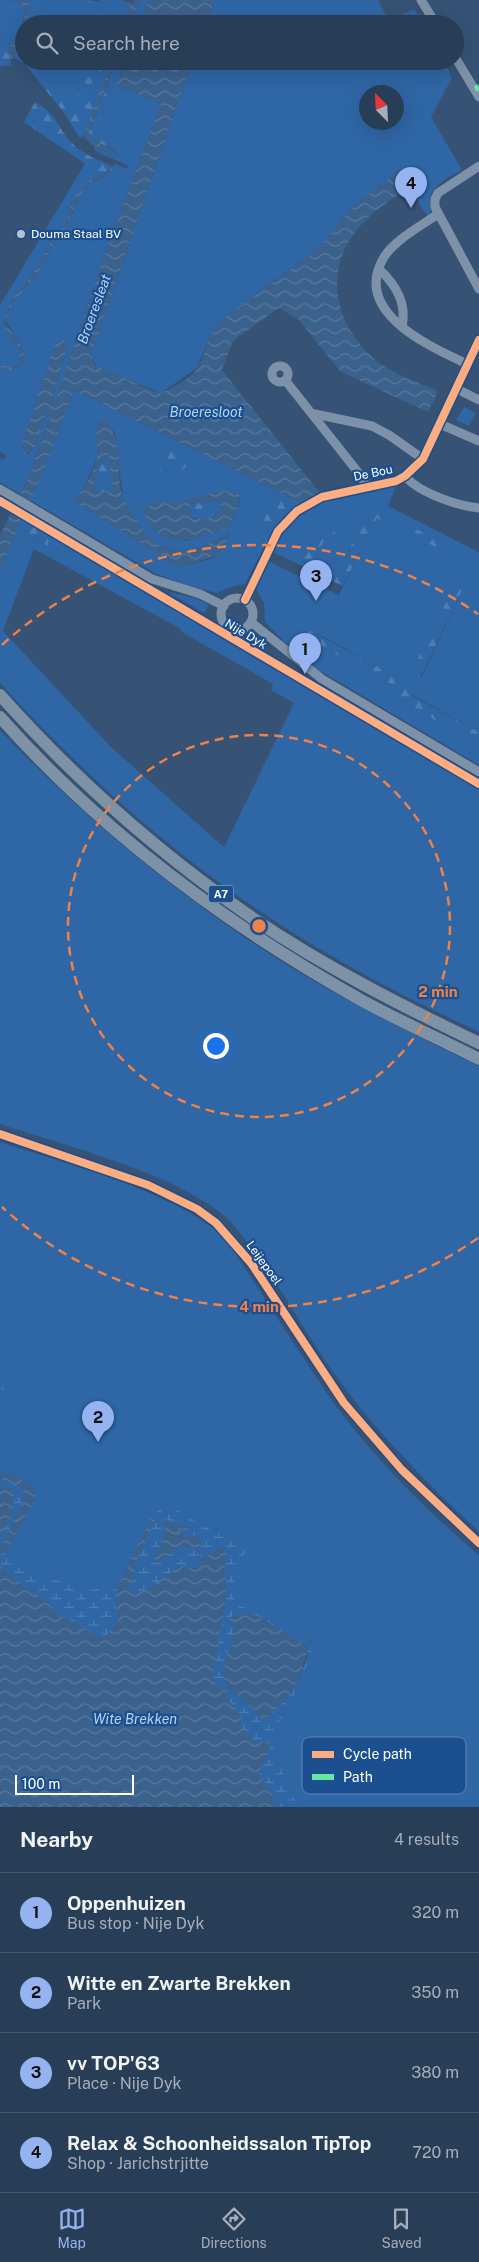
<!DOCTYPE html>
<meta charset="utf-8">
<style>
:root{--surface:#283e57;--page:#344961;--text:#f1f3f6;--muted:#a5aeba;--line:#44576d;--accent:#95b2f1}
body{margin:0;font-family:"Public Sans",sans-serif;background:var(--page);color:var(--text)}
.compass{position:absolute;left:359px;top:85px;width:45px;height:45px;border-radius:50%;background:var(--surface);box-shadow:0 5px 20px #0002;rotate:336deg}
.scale{position:absolute;left:15px;bottom:12px;width:119px;box-sizing:border-box;padding-left:5px;border:2px solid #fff;border-top:0;font-size:14px;line-height:18px;white-space:nowrap;color:#fff;-webkit-text-stroke:4px #1b4f8f;paint-order:stroke}
.you{position:absolute;left:215px;top:1045px;width:18px;height:18px;margin:-12px;border:4px solid #fff;border-radius:50%;background:#1a73e8;box-shadow:0 0 0 8px #1a73e833}
.badge{display:grid;place-items:center;width:32px;height:32px;border-radius:50%;background:var(--accent);color:#111;font-size:16px;font-weight:700}
.pin{position:absolute;translate:-50% -41px;filter:drop-shadow(0 1px 2px #0008)}
.pin::after{content:'';position:absolute;top:26px;width:18px;height:15px;background:inherit;clip-path:polygon(0 0,100% 0,50% 100%)}
.list{margin:0;padding:0;list-style:none}
h2{display:flex;justify-content:space-between;align-items:center;height:65px;margin:0;padding:0 20px;font-size:21px}
h2 small{font-size:16px;font-weight:400;color:var(--muted)}
.list li{display:grid;grid-template-columns:32px 1fr auto;gap:15px;align-items:center;box-sizing:border-box;height:80px;padding:0 20px;border-top:1px solid var(--line)}
.list b{display:block;font-size:19px;white-space:nowrap}
.list p{margin:0;font-size:16px;white-space:nowrap;color:var(--muted)}
.list em{font-size:16px;font-style:normal;color:var(--muted)}
.icon{flex:none;width:28px;height:28px;fill:none;stroke:currentColor;stroke-width:2;stroke-linecap:round;stroke-linejoin:round}
.map{position:relative;flex:none;width:479px;height:1807px;overflow:hidden}
.search{position:absolute;background:var(--surface);box-shadow:0 5px 20px #0002;left:15px;right:15px;top:15px;height:55px;display:flex;align-items:center;gap:12px;box-sizing:border-box;padding:0 18px;border-radius:28px;color:var(--muted);font-size:19px}
.sheet{height:385px;background:var(--surface)}
nav{display:flex;justify-content:space-around;align-items:center;box-sizing:border-box;height:70px;border-top:1px solid var(--line);background:var(--surface);font-size:14px;color:var(--muted)}
nav a{display:grid;justify-items:center;gap:2px}
nav .on{color:var(--accent)}
.map>svg:first-child{display:block}
</style>
<div class="map">
<svg width="479" height="1807" viewBox="0 0 479 1807">
<defs>
<pattern id="forest-firs" width="22" height="20" patternUnits="userSpaceOnUse" patternTransform="scale(1.25)"><rect width="22" height="20" fill="#2f66a5"/><path d="M5 1l3.5 6h-7zM16 11l3.5 6h-7z" fill="#4e7db2"/></pattern>
<pattern id="wetland-marsh" width="20" height="14" patternUnits="userSpaceOnUse" patternTransform="scale(1.25)"><rect width="20" height="14" fill="#2f66a5"/><path d="M1 5h8M5 5V1M11 12h8M15 12V8" fill="none" stroke="#4e7db2"/></pattern>
<pattern id="water-waves" width="16" height="10" patternUnits="userSpaceOnUse" patternTransform="scale(1.25)"><rect width="16" height="10" fill="#3b618d"/><path d="M0 5q4-4 8 0t8 0" fill="none" stroke="#58799e"/></pattern>
</defs>
<rect width="100%" height="100%" fill="#365274"/>
<path fill="#2f66a5" fill-rule="evenodd" d="M 0,0 C 9,0 22,1 25,11 L 20,31 L 10,49 L 0,42 Z
M 29,0 L 85,0 L 106,15 L 107,24 L 28,24 Z
M 99,0 L 121,0 L 130,6 L 125,24 L 119,24 L 117,15 Z
M 140,0 L 148,0 L 139,24 L 131,24 Z
M 215,0 L 378,0 L 389,21 L 414,9 L 423,24 L 206,24 Z
M 24,35 L 24,61 L 25,64 L 13,57 Z
M 32,61 L 94,61 L 74,107 L 71,108 Z
M 105,61 L 112,61 L 95,107 L 94,91 Z
M 116,61 L 125,61 L 116,85 L 161,104 L 108,245 L 55,403 L 53,396 L 67,348 L 26,455 L 35,447 L 46,414 L 52,411 L 28,479 L 20,494 L 0,482 L 0,458 L 3,460 L 7,456 L 0,452 L 0,367 L 9,370 L 22,365 L 21,345 L 5,320 L 15,298 L 20,295 L 39,271 L 57,238 L 67,227 L 79,196 L 91,183 L 103,178 L 115,164 L 128,169 L 129,166 L 95,151 L 94,146 L 116,157 L 117,153 L 94,135 L 111,90 L 107,86 Z
M 192,61 L 444,61 L 452,78 L 431,117 L 462,170 C 450,177 430,185 430,201 C 430,208 433,211 428,217 L 398,172 L 354,206 L 318,249 L 260,291 L 212,331 L 197,368 L 161,393 L 97,367 L 91,355 ZM 366,92 L 396,92 L 396,122 L 366,122 Z
M 86,162 L 103,175 L 89,181 L 72,202 L 65,225 L 54,236 L 36,269 L 18,293 L 13,296 L 2,324 L 18,346 L 21,359 C 17,370 8,367 0,364 L 0,305 Z
M 74,390 L 301,503 L 296,506 L 273,494 L 251,520 L 265,545 L 245,584 L 231,587 L 217,593 L 184,585 L 155,573 L 30,500 ZM 105,420 L 115,433 L 123,498 L 144,534 L 158,545 L 175,551 L 196,549 L 229,535 L 213,558 L 179,567 L 74,501 L 80,497 L 97,458 ZM 201,497 L 240,500 L 230,527 L 185,541 L 142,508 L 156,503 L 171,504 Z
M 464,407 L 476,413 L 469,426 L 456,420 Z
M 398,482 L 388,506 L 479,552 L 479,732 L 412,695 L 415,687 L 318,634 L 322,627 L 308,632 L 306,638 L 402,690 L 399,698 L 479,746 L 479,765 L 302,660 L 265,622 L 264,603 L 255,587 L 268,561 L 339,595 L 377,518 L 369,507 L 334,582 L 309,570 L 326,537 L 343,537 L 323,527 L 319,528 L 300,565 L 272,552 C 278,540 285,525 296,517 C 324,495 364,491 398,482 ZM 461,573 L 468,578 L 421,678 L 411,674 Z
M 17,530 L 46,546 L 51,534 L 153,592 L 251,654 L 292,674 L 479,784 L 479,1032 C 397,994 316,951 242,899 C 153,837 73,763 0,683 L 0,570 ZM 34,549 L 181,629 L 180,631 L 273,684 L 271,690 L 294,703 L 224,847 L 112,748 L 3,631 Z
M 168,592 L 195,598 L 209,605 L 204,613 Z
M 0,730 C 83,817 175,893 276,958 C 341,999 410,1033 479,1066 L 479,1532 C 427,1483 377,1433 336,1376 C 307,1336 284,1292 255,1253 C 244,1238 232,1221 217,1210 C 162,1170 66,1146 0,1124 Z
M 0,1142 C 63,1163 157,1187 210,1226 C 228,1239 240,1261 252,1279 C 274,1313 296,1347 318,1380 C 358,1442 423,1508 479,1555 L 479,1807 L 298,1807 L 279,1762 L 274,1740 L 276,1728 L 298,1689 L 312,1642 L 302,1637 L 267,1740 L 268,1751 L 293,1807 L 0,1807 Z"/>
<path fill="url(#forest-firs)" d="M 85,0 C 99,0 119,6 119,24 L 107,24 L 106,15 Z
M 0,42 L 10,49 L 11,65 L 0,66 Z
M 25,61 L 32,61 L 72,108 L 94,61 L 105,61 L 94,91 L 95,107 L 83,136 L 80,139 L 65,114 L 25,64 Z
M 107,86 L 111,90 L 94,135 L 106,143 L 107,148 L 88,135 Z
M 35,102 C 61,117 56,128 74,145 C 84,155 99,160 112,166 L 103,175 L 96,171 L 24,122 Z
M 163,438 L 193,453 C 187,468 179,478 162,476 L 160,468 Z
M 109,455 L 114,487 L 112,491 L 97,491 C 90,481 98,459 109,455 Z
M 273,494 L 296,506 L 283,517 L 265,545 L 251,520 L 257,509 Z
M 216,501 L 221,504 L 221,509 C 213,517 203,522 192,517 L 189,507 L 192,504 Z
M 369,507 L 456,548 L 452,555 L 377,518 L 343,586 L 334,582 Z
M 23,517 L 51,534 L 47,546 L 17,530 Z
M 323,527 L 343,537 L 339,545 L 326,537 L 309,570 L 300,565 L 319,528 Z
M 461,573 L 468,578 L 420,678 L 410,674 Z
M 322,626 L 318,635 L 416,687 L 412,696 L 479,732 L 479,746 L 398,698 L 402,690 L 306,638 L 308,632 Z"/>
<path fill="url(#wetland-marsh)" d="M 0,1356 L 4,1389 L 0,1425 Z
M 0,1479 C 10,1481 23,1486 25,1497 L 0,1549 L 0,1536 L 10,1519 L 13,1491 L 0,1483 Z
M 163,1502 L 246,1550 L 231,1589 L 236,1603 L 315,1644 L 298,1689 L 276,1728 L 274,1740 L 279,1762 L 298,1807 L 275,1807 L 275,1799 L 259,1774 L 267,1754 L 267,1740 L 256,1744 L 240,1726 L 242,1719 L 225,1694 L 229,1689 L 244,1699 L 261,1720 L 285,1701 L 298,1681 L 308,1654 C 301,1637 289,1638 274,1628 C 269,1625 263,1620 258,1616 L 229,1620 L 234,1631 C 231,1648 218,1669 227,1686 L 222,1689 L 215,1683 L 213,1674 L 226,1599 L 225,1566 L 228,1552 L 219,1547 L 204,1559 L 199,1549 L 200,1538 C 194,1534 186,1536 178,1529 L 178,1526 L 189,1527 L 166,1525 L 160,1545 L 162,1559 C 174,1550 183,1544 198,1549 L 202,1562 L 197,1567 L 186,1569 L 182,1566 C 164,1574 150,1594 128,1593 L 136,1562 L 154,1523 L 153,1518 Z
M 0,1553 L 45,1577 L 91,1590 L 107,1586 L 115,1577 L 123,1575 C 120,1582 116,1589 115,1597 C 113,1617 128,1626 99,1639 L 73,1620 L 60,1616 L 44,1599 L 28,1590 L 0,1566 Z"/>
<path fill="url(#water-waves)" fill-rule="evenodd" d="M 9,0 L 29,0 L 28,24 L 24,24 L 24,35 L 12,59 L 8,56 C 10,40 24,29 25,11 L 21,4 Z
M 121,0 L 133,3 L 134,0 L 140,0 L 131,24 L 125,24 L 130,6 Z
M 148,0 L 215,0 L 206,24 L 139,24 Z
M 112,61 L 116,61 L 88,135 L 117,153 L 117,158 L 91,144 L 83,136 Z
M 125,61 L 192,61 L 91,355 L 95,365 L 153,391 L 161,393 C 172,388 190,379 197,369 C 206,354 207,336 218,322 L 318,249 L 354,206 L 397,172 L 408,187 C 394,198 378,208 366,220 C 319,265 333,329 382,365 C 399,376 420,383 438,391 L 428,412 L 341,372 L 298,319 L 279,308 L 237,338 L 232,343 L 222,370 L 319,492 L 301,503 L 74,390 L 45,467 L 0,570 L 0,535 L 28,479 L 52,412 L 46,414 L 35,447 L 24,455 L 21,446 L 55,344 L 58,341 L 63,340 L 67,348 L 53,396 L 55,402 L 108,245 L 161,104 L 116,85 Z
M 112,166 L 114,168 L 108,175 L 91,183 L 79,196 L 67,227 L 57,238 L 39,271 L 20,295 L 15,298 L 5,323 C 11,333 36,356 19,367 C 12,372 7,370 0,367 L 0,364 C 8,367 17,370 21,359 L 18,346 L 2,324 L 13,296 L 18,293 L 36,269 L 54,236 L 65,225 L 72,202 L 77,194 L 89,181 L 106,173 Z
M 102,417 C 122,433 118,464 120,486 C 122,499 129,507 135,517 C 161,564 188,553 230,535 L 219,555 L 179,567 L 73,501 C 82,496 96,467 97,456 C 98,444 93,426 102,417 ZM 109,455 L 112,491 L 97,491 C 90,481 98,460 109,455 Z
M 222,490 L 234,491 L 239,494 L 240,499 L 230,527 C 195,539 156,556 142,508 L 157,503 L 183,501 ZM 216,501 L 221,504 L 221,509 C 213,517 203,522 192,517 L 189,507 L 192,504 Z
M 0,1472 C 14,1475 33,1481 36,1496 L 5,1556 L 0,1554 L 0,1549 L 25,1497 C 23,1486 10,1481 0,1479 Z
M 0,1483 L 13,1491 C 17,1508 9,1521 0,1536 Z
M 151,1518 L 155,1520 L 136,1562 L 129,1593 C 150,1594 165,1574 182,1565 L 186,1569 L 197,1567 L 202,1562 L 198,1549 C 180,1542 172,1554 157,1563 L 154,1561 L 165,1534 L 164,1523 L 167,1519 L 176,1527 L 177,1525 L 173,1521 L 192,1528 L 184,1531 L 179,1527 L 178,1528 L 185,1535 L 197,1536 L 200,1538 L 199,1549 L 204,1559 L 220,1547 L 227,1548 L 225,1566 L 226,1599 L 213,1674 L 215,1683 L 222,1689 L 227,1686 C 214,1660 235,1650 234,1631 C 233,1627 231,1623 229,1619 L 233,1615 L 243,1613 L 258,1616 L 309,1647 L 298,1681 L 285,1701 L 263,1721 L 244,1699 L 229,1689 L 226,1691 C 227,1701 238,1709 242,1719 L 240,1726 L 256,1743 L 269,1741 L 270,1748 L 259,1774 L 272,1792 L 275,1807 L 0,1807 L 0,1566 L 28,1590 L 44,1599 L 60,1616 L 73,1620 L 99,1638 L 107,1635 L 118,1620 L 115,1602 L 117,1588 Z"/>
<g fill="none" stroke-linecap="round" stroke-linejoin="round">
<path stroke="#7d92a8" stroke-width="9" d="M 421,0 L 436,24
M 455,57 L 479,97
M 479,166 L 438,193 L 435,199 L 435,207 L 479,289
M 438,214 C 421,226 396,239 384,257 C 351,312 429,346 467,364
M 379,269 C 396,285 407,303 402,327
M272 374a8 8 0 1 1 16 0a8 8 0 1 1-16 0Z
M 285,380 L 361,476 L 366,486
M 457,389 L 479,400
M 315,414 L 372,426 L 389,435 L 423,459
M 440,424 L 479,441
M 405,476 C 419,493 458,506 479,508
M 0,489 L 152,579 L 200,594 L 224,606
M221 614a16 16 0 1 1 32 0a16 16 0 1 1-32 0Z
M 245,600 L 278,531 L 297,511 L 322,497 L 396,481 L 405,476 L 423,459 L 479,340
M 251,622 L 322,679 L 479,772
M 0,1134 L 148,1185 L 197,1209 L 216,1223 L 251,1263 L 344,1403 L 402,1470 L 479,1543"/>
<path stroke="#7e92a7" stroke-width="12" d="M 0,695 C 75,779 161,855 254,919 C 325,967 402,1006 479,1043
M 0,717 C 102,832 227,925 361,1000 C 399,1021 440,1039 479,1059"/>
<path stroke="#66e7a1" stroke-width="6" stroke-dasharray="12 6" stroke-linecap="butt" d="M 475,89 L 479,87"/>
<defs>
<path id="cycleway" d="M 0,501 L 479,784
M 245,600 L 278,531 L 297,511 L 322,497 L 396,481 L 405,476 L 423,459 L 479,340
M 0,1134 L 148,1185 L 197,1209 L 216,1223 L 251,1263 L 344,1403 L 402,1470 L 479,1543"/>
</defs>
<use href="#cycleway" stroke="#1b4f8f" stroke-width="11"/>
<use href="#cycleway" stroke="#ffac80" stroke-width="8"/>
</g>
<g fill="none" stroke="#ee8249" stroke-width="2.5" stroke-dasharray="9 6">
<circle cx="259" cy="926" r="191"/>
<path d="M478 1238A381 381 0 0 1 2 1207M2 645A381 381 0 0 1 478 614"/>
</g>
<circle fill="#b9c2ce" stroke="#1b4f8f" stroke-width="2" cx="21" cy="234" r="5"/>
<g text-anchor="middle" dominant-baseline="central" stroke-width="4.5" stroke-linejoin="round" paint-order="stroke">
<rect fill="#1b4f8f" stroke="#bbcadd" stroke-width="1" x="208.5" y="885.5" width="25" height="17" rx="4"/>
<g font-size="11" font-weight="bold" fill="#fff">
<text x="221" y="894">A7</text>
</g>
<g font-size="12" fill="#fff" stroke="#1b4f8f" text-anchor="start">
<text x="31" y="234">Douma Staal BV</text>
</g>
<g font-size="12" fill="#fff" stroke="#1b4f8f">
<text transform="translate(373 473) rotate(-12)">De Bou</text>
<text transform="translate(246 634) rotate(31)">Nije Dyk</text>
<text transform="translate(264 1263) rotate(54)">Leijepoel</text>
</g>
<g font-size="14" font-style="italic" fill="#b5d3f5" stroke="#1b4f8f">
<text transform="translate(94 309) rotate(-70)">Broeresleat</text>
<text x="206" y="412">Broeresloot</text>
<text x="135" y="1719">Wite Brekken</text>
</g>
</g>
<rect x="302" y="1737" width="164" height="57" rx="8" fill="#1b4f8f" stroke="#5f84b1" stroke-width="1"/>
<rect x="312" y="1751" width="22" height="7" fill="#ffac80"/>
<rect x="312" y="1774" width="22" height="6" fill="#66e7a1"/>
<g font-size="14" fill="#fff">
<text x="343" y="1759">Cycle path</text>
<text x="343" y="1782">Path</text>
</g>
<circle cx="259" cy="926" r="8" fill="#ee8249" stroke="#1b4f8f" stroke-width="2.5"/>
<g font-size="15" text-anchor="middle" font-weight="bold" fill="#ee8249" stroke="#1b4f8f" stroke-width="4.5" stroke-linejoin="round" paint-order="stroke">
<text x="438" y="997">2 min</text>
<text x="259" y="1312">4 min</text>
</g>
</svg>
<svg class="compass" viewBox="-18 -18 36 36"><path d="M0-13l5 13h-10z" fill="#e53935"/><path d="M0 13l5-13h-10z" fill="#a5aeba"/></svg>
<div class="scale">100 m</div>
<div class="you"></div>
<div class="pin badge" style="left:305px;top:674px">1</div>
<div class="pin badge" style="left:98px;top:1442px">2</div>
<div class="pin badge" style="left:316px;top:601px">3</div>
<div class="pin badge" style="left:411px;top:208px">4</div>
<div class="search"><svg class="icon" aria-label="search" viewBox="0 0 24 24"><circle cx="10" cy="10" r="6"/><path d="M15 15l6 6"/></svg>Search here</div>
</div>
<section class="sheet">
<h2>Nearby<small>4 results</small></h2>
<ul class="list">
<li><span class="badge">1</span><div><b>Oppenhuizen</b><p>Bus stop · Nije Dyk</p></div><em>320 m</em></li>
<li><span class="badge">2</span><div><b>Witte en Zwarte Brekken</b><p>Park</p></div><em>350 m</em></li>
<li><span class="badge">3</span><div><b>vv TOP'63</b><p>Place · Nije Dyk</p></div><em>380 m</em></li>
<li><span class="badge">4</span><div><b>Relax &amp; Schoonheidssalon TipTop</b><p>Shop · Jarichstrjitte</p></div><em>720 m</em></li>
</ul>
</section>
<nav>
<a class="on"><svg class="icon" aria-label="map" viewBox="0 0 24 24"><path d="M3 6l6-2 6 2 6-2v14l-6 2-6-2-6 2zM9 4v14M15 6v14"/></svg>Map</a>
<a><svg class="icon" aria-label="directions" viewBox="0 0 24 24"><path d="M12 3l9 9-9 9-9-9zM9 14v-3h6M13 9l2 2-2 2"/></svg>Directions</a>
<a><svg class="icon" aria-label="saved" viewBox="0 0 24 24"><path d="M7 4h10v16l-5-4-5 4z"/></svg>Saved</a>
</nav>
